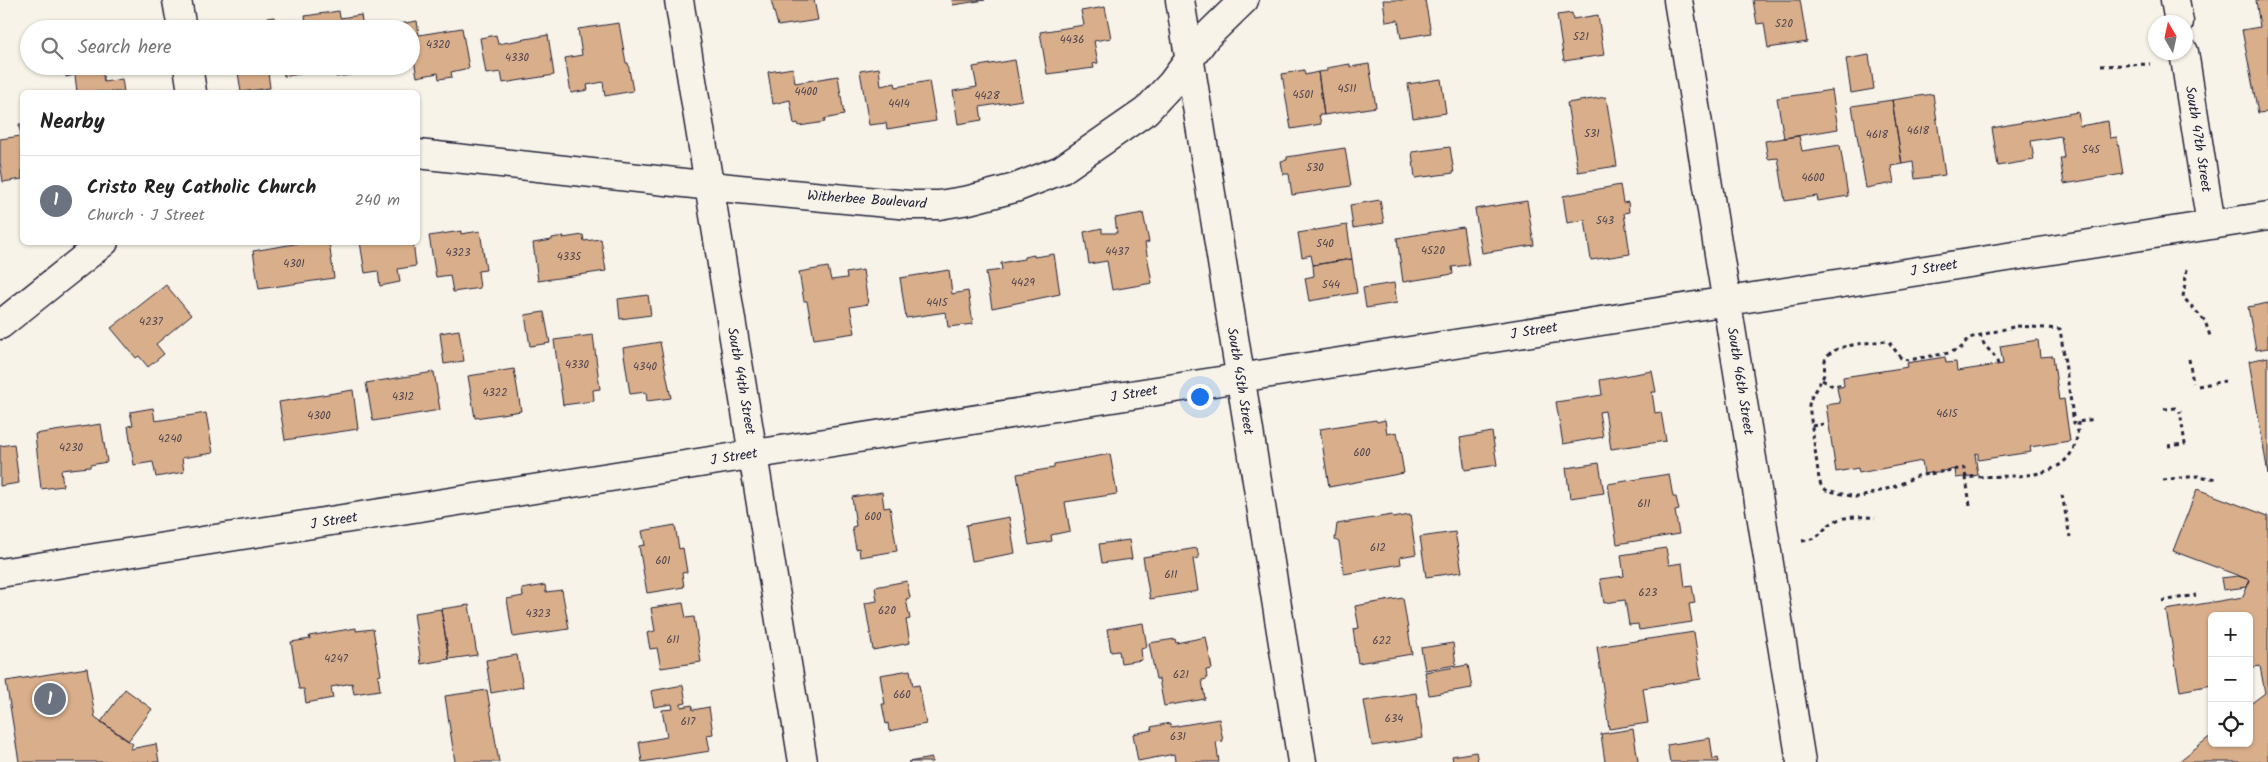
<!DOCTYPE html>
<meta charset="utf-8">
<style>
:root{--surface:#fff;--page:#f6f6f6;--text:#222;--muted:#767676;--line:#e0e0e0;--accent:#d93025}
body{margin:0;font-family:Kalam,sans-serif;background:var(--page);color:var(--text)}
.controls{position:absolute;right:15px;bottom:15px;display:grid;overflow:hidden;border-radius:8px;box-shadow:0 1px 4px #0004}
.controls button{width:45px;height:45px;display:grid;place-items:center;padding:0;border:0;border-bottom:1px solid var(--line);background:var(--surface);color:var(--text);font:25px sans-serif}
.compass{position:absolute;left:2148px;top:15px;width:45px;height:45px;border-radius:50%;background:var(--surface);box-shadow:0 1px 4px #0004;rotate:351deg}
.you{position:absolute;left:1199px;top:396px;width:18px;height:18px;margin:-12px;border:4px solid #fff;border-radius:50%;background:#1a73e8;box-shadow:0 0 0 8px #1a73e833}
.badge{display:grid;place-items:center;width:32px;height:32px;border-radius:50%;background:var(--accent);color:#fff;font-size:16px;font-weight:700}
.pin{position:absolute;translate:-50% -50%;border:2px solid #fff;box-shadow:0 1px 5px #0006}
.list{margin:0;padding:0;list-style:none}
h2{display:flex;justify-content:space-between;align-items:center;height:65px;margin:0;padding:0 20px;font-size:21px}
h2 small{font-size:16px;font-weight:400;color:var(--muted)}
.list li{display:grid;grid-template-columns:32px 1fr auto;gap:15px;align-items:center;box-sizing:border-box;height:90px;padding:0 20px;border-top:1px solid var(--line)}
.list b{display:block;font-size:19px;white-space:nowrap}
.list p{margin:0;font-size:16px;white-space:nowrap;color:var(--muted)}
.list em{font-size:16px;font-style:normal;color:var(--muted)}
.icon{flex:none;width:28px;height:28px;fill:none;stroke:currentColor;stroke-width:2;stroke-linecap:round;stroke-linejoin:round}
.map{position:relative;flex:none;width:2268px;height:762px;overflow:hidden}
.search{position:absolute;background:var(--surface);box-shadow:0 1px 4px #0004;left:20px;top:20px;width:400px;height:55px;display:flex;align-items:center;gap:12px;box-sizing:border-box;padding:0 18px;border-radius:28px;color:var(--muted);font-size:19px}
.panel{position:absolute;background:var(--surface);box-shadow:0 1px 4px #0004;left:20px;top:90px;width:400px;height:155px;border-radius:8px}
.map>svg:first-child{display:block}
</style>
<div class="map">
<svg width="2268" height="762" viewBox="0 0 2268 762">
<rect width="100%" height="100%" fill="#f7f3e8"/>
<filter id="ink" filterUnits="userSpaceOnUse"><feTurbulence type="fractalNoise" baseFrequency=".02" numOctaves="2"/><feDisplacementMap in="SourceGraphic" scale="10" xChannelSelector="R" yChannelSelector="G"/><feConvolveMatrix kernelMatrix="1 2 1 2 8 2 1 2 1" color-interpolation-filters="sRGB"/></filter>
<g filter="url(#ink)">
<path fill="#d9ae8a" stroke="#22223b" d="M 771,0 L 814,0 L 818,20 L 778,26 Z
M 952,0 L 985,0 L 953,5 Z
M 1383,0 L 1425,0 L 1431,33 L 1401,38 L 1398,20 L 1386,22 Z
M 1753,0 L 1800,0 L 1807,42 L 1768,48 L 1764,23 L 1757,24 Z
M 2256,0 L 2268,0 L 2268,112 L 2258,113 L 2242,30 L 2260,27 Z
M 1105,7 L 1111,38 L 1094,41 L 1098,63 L 1093,64 L 1094,68 L 1047,74 L 1040,32 L 1084,25 L 1081,11 Z
M 339,11 L 340,18 L 361,15 L 363,28 L 377,27 L 377,29 L 307,29 L 305,16 Z
M 1572,13 L 1573,19 L 1598,15 L 1604,55 L 1564,61 L 1557,15 Z
M 274,17 L 275,26 L 294,23 L 295,29 L 234,29 L 233,23 Z
M 417,21 L 419,35 L 462,28 L 469,68 L 451,72 L 452,77 L 439,79 L 438,73 L 417,77 L 413,54 L 411,55 L 411,29 L 393,29 L 393,25 Z
M 619,23 L 626,63 L 628,63 L 633,91 L 605,96 L 603,82 L 587,85 L 588,90 L 571,93 L 565,58 L 582,55 L 578,29 Z
M 496,35 L 498,44 L 548,35 L 554,75 L 503,83 L 501,72 L 486,74 L 480,38 Z
M 1869,55 L 1874,89 L 1851,93 L 1846,59 Z
M 1015,60 L 1022,100 L 980,107 L 982,120 L 958,124 L 953,91 L 977,87 L 973,67 Z
M 1350,64 L 1350,67 L 1369,64 L 1376,107 L 1324,115 L 1318,72 L 1327,71 L 1327,68 Z
M 64,66 L 96,66 L 97,69 L 102,68 L 104,82 L 122,79 L 124,92 L 77,92 L 75,75 L 66,77 Z
M 237,66 L 300,66 L 301,74 L 284,76 L 283,70 L 268,72 L 270,88 L 241,92 Z
M 329,66 L 383,66 L 362,69 L 363,73 L 336,77 L 336,74 L 331,74 Z
M 793,68 L 795,83 L 838,76 L 844,115 L 824,119 L 825,122 L 799,126 L 798,123 L 794,124 L 790,100 L 773,104 L 768,72 Z
M 879,68 L 881,86 L 895,83 L 896,87 L 929,81 L 936,121 L 887,129 L 886,123 L 869,125 L 860,71 Z
M 1304,70 L 1305,75 L 1318,72 L 1324,115 L 1319,115 L 1321,124 L 1291,129 L 1282,74 Z
M 1441,79 L 1446,113 L 1413,118 L 1408,84 Z
M 1832,90 L 1838,129 L 1784,138 L 1777,98 Z
M 1933,94 L 1945,175 L 1915,179 L 1913,162 L 1902,164 L 1892,100 Z
M 1606,97 L 1617,166 L 1578,172 L 1567,103 Z
M 1892,100 L 1902,164 L 1891,166 L 1894,183 L 1866,188 L 1852,106 Z
M 2078,112 L 2080,126 L 2108,121 L 2110,138 L 2117,137 L 2123,174 L 2064,184 L 2060,158 L 2064,158 L 2061,136 L 2031,141 L 2034,160 L 1998,166 L 1992,128 Z
M 19,124 L 22,124 L 22,179 L 3,182 L 0,162 L 0,139 L 21,136 Z
M 1799,136 L 1802,151 L 1840,145 L 1848,196 L 1818,201 L 1817,196 L 1785,201 L 1778,158 L 1768,159 L 1765,141 Z
M 1450,147 L 1454,173 L 1415,178 L 1412,152 Z
M 1345,148 L 1351,186 L 1292,195 L 1289,174 L 1283,174 L 1281,161 L 1287,160 L 1287,157 Z
M 1620,185 L 1623,203 L 1628,202 L 1629,212 L 1624,213 L 1630,254 L 1591,260 L 1585,220 L 1567,223 L 1563,196 Z
M 1380,200 L 1384,223 L 1353,228 L 1350,205 Z
M 1527,201 L 1534,245 L 1482,253 L 1475,209 Z
M 1143,213 L 1149,242 L 1145,243 L 1152,283 L 1112,290 L 1107,261 L 1089,264 L 1084,232 L 1102,228 L 1102,233 L 1117,233 L 1115,218 Z
M 1347,225 L 1352,259 L 1313,265 L 1311,255 L 1302,257 L 1298,233 Z
M 1463,227 L 1469,265 L 1452,267 L 1453,274 L 1403,282 L 1397,238 Z
M 461,231 L 461,234 L 480,231 L 486,270 L 478,271 L 480,288 L 453,292 L 450,275 L 436,277 L 429,236 Z
M 583,235 L 584,241 L 601,239 L 606,271 L 538,281 L 533,243 L 552,240 L 552,238 L 564,236 L 563,238 Z
M 306,242 L 329,242 L 334,278 L 259,289 L 253,251 Z
M 360,242 L 413,242 L 416,266 L 398,269 L 400,282 L 380,286 L 378,271 L 365,273 Z
M 1054,254 L 1060,294 L 992,308 L 986,272 L 1002,270 L 1001,263 L 1024,259 L 1024,257 L 1034,255 L 1034,257 Z
M 1352,259 L 1357,293 L 1309,301 L 1305,278 L 1314,276 L 1313,265 Z
M 828,267 L 831,280 L 847,278 L 846,273 L 863,270 L 868,304 L 850,307 L 855,333 L 814,339 L 807,301 L 804,301 L 799,272 Z
M 949,270 L 952,294 L 968,291 L 973,324 L 948,327 L 946,312 L 906,318 L 900,278 Z
M 1394,283 L 1397,303 L 1366,308 L 1363,288 Z
M 166,285 L 191,315 L 156,344 L 164,354 L 148,367 L 139,356 L 136,358 L 111,328 Z
M 648,295 L 651,315 L 620,319 L 618,299 Z
M 2268,303 L 2268,348 L 2256,350 L 2248,307 Z
M 544,312 L 550,343 L 530,346 L 525,315 Z
M 459,330 L 464,361 L 444,364 L 440,333 Z
M 593,335 L 600,389 L 593,390 L 594,401 L 563,405 L 554,340 Z
M 2038,340 L 2040,357 L 2053,356 L 2059,400 L 2064,399 L 2070,441 L 2030,447 L 2031,452 L 1978,460 L 1978,453 L 1975,454 L 1978,475 L 1956,478 L 1955,469 L 1924,474 L 1922,461 L 1859,473 L 1858,468 L 1836,472 L 1826,405 L 1840,403 L 1837,388 L 1844,386 L 1843,377 L 1908,367 L 1907,363 L 1945,357 L 1946,363 L 1956,362 L 1957,371 L 2003,364 L 2000,346 Z
M 660,342 L 671,398 L 647,401 L 646,392 L 630,394 L 623,348 Z
M 2268,357 L 2268,474 L 2249,361 Z
M 514,369 L 521,411 L 475,418 L 468,376 Z
M 1652,371 L 1656,392 L 1652,392 L 1655,413 L 1661,412 L 1666,441 L 1611,449 L 1605,411 L 1599,412 L 1603,437 L 1563,444 L 1556,402 L 1602,395 L 1600,380 Z
M 434,372 L 440,410 L 373,421 L 366,383 Z
M 353,390 L 358,429 L 285,440 L 279,402 Z
M 153,408 L 155,421 L 206,413 L 213,453 L 182,458 L 184,472 L 156,477 L 153,462 L 134,465 L 128,426 L 133,425 L 130,412 Z
M 1376,420 L 1377,422 L 1385,420 L 1387,434 L 1397,432 L 1404,473 L 1329,487 L 1320,429 Z
M 101,424 L 107,462 L 90,465 L 90,467 L 61,470 L 63,486 L 41,489 L 35,434 Z
M 1492,432 L 1497,465 L 1465,470 L 1460,438 Z
M 14,444 L 19,483 L 0,486 L 0,446 Z
M 1110,454 L 1117,494 L 1065,502 L 1070,531 L 1051,535 L 1052,541 L 1029,545 L 1017,474 L 1054,468 L 1054,464 Z
M 1599,463 L 1604,493 L 1570,498 L 1566,468 Z
M 1669,474 L 1673,497 L 1676,497 L 1679,510 L 1675,511 L 1679,534 L 1617,544 L 1608,484 Z
M 2197,489 L 2268,516 L 2268,762 L 2178,762 L 2212,735 L 2212,743 L 2249,743 L 2249,705 L 2265,693 L 2260,666 L 2249,668 L 2249,616 L 2212,616 L 2212,685 L 2180,691 L 2166,610 L 2243,597 L 2250,580 L 2173,551 Z
M 882,492 L 884,508 L 890,507 L 897,551 L 860,557 L 859,548 L 856,549 L 852,527 L 856,526 L 852,497 Z
M 1392,515 L 1393,518 L 1410,515 L 1416,554 L 1400,557 L 1401,564 L 1344,574 L 1339,542 L 1335,540 L 1337,524 Z
M 1009,517 L 1015,553 L 972,561 L 966,525 Z
M 675,525 L 679,549 L 683,548 L 687,572 L 682,573 L 684,587 L 647,593 L 639,546 L 645,545 L 642,531 Z
M 1455,532 L 1462,572 L 1426,577 L 1420,537 Z
M 1129,540 L 1132,559 L 1102,563 L 1099,544 Z
M 1197,548 L 1199,558 L 1193,559 L 1198,591 L 1150,599 L 1143,557 Z
M 1666,548 L 1669,565 L 1682,563 L 1685,587 L 1692,586 L 1695,603 L 1689,604 L 1692,622 L 1639,630 L 1638,624 L 1629,625 L 1625,600 L 1604,603 L 1600,579 L 1624,576 L 1621,555 Z
M 2238,576 L 2250,580 L 2247,587 L 2223,590 L 2221,578 Z
M 907,581 L 910,598 L 906,599 L 910,619 L 906,620 L 910,643 L 873,650 L 865,603 L 877,601 L 875,587 Z
M 545,585 L 546,592 L 562,590 L 569,629 L 513,637 L 507,599 L 523,596 L 522,589 Z
M 1403,598 L 1412,654 L 1358,663 L 1353,629 L 1359,628 L 1355,606 Z
M 683,603 L 686,618 L 694,617 L 701,662 L 661,668 L 657,648 L 650,649 L 647,633 L 655,631 L 651,608 Z
M 469,605 L 477,655 L 449,659 L 441,609 Z
M 441,609 L 449,659 L 421,664 L 414,613 Z
M 1143,623 L 1147,647 L 1141,649 L 1142,660 L 1121,663 L 1119,651 L 1111,652 L 1107,629 Z
M 356,628 L 356,631 L 373,629 L 381,675 L 378,676 L 380,690 L 354,694 L 352,683 L 331,687 L 333,698 L 306,703 L 304,689 L 299,689 L 291,642 L 310,639 L 309,636 Z
M 1694,632 L 1701,679 L 1643,688 L 1648,723 L 1609,729 L 1597,647 Z
M 1206,637 L 1212,669 L 1206,670 L 1207,679 L 1202,680 L 1205,699 L 1164,706 L 1159,679 L 1156,679 L 1149,643 L 1175,639 L 1176,643 Z
M 1453,643 L 1456,665 L 1425,670 L 1421,648 Z
M 517,655 L 523,687 L 491,693 L 486,660 Z
M 1468,665 L 1472,688 L 1429,695 L 1425,672 Z
M 87,668 L 95,717 L 133,744 L 130,749 L 156,744 L 159,762 L 19,762 L 6,681 Z
M 910,670 L 913,686 L 919,685 L 926,724 L 889,731 L 888,723 L 886,724 L 882,704 L 885,704 L 880,675 Z
M 683,685 L 686,703 L 681,704 L 681,707 L 692,705 L 693,710 L 709,707 L 713,734 L 707,735 L 710,751 L 642,762 L 639,742 L 667,737 L 662,710 L 673,709 L 672,704 L 654,707 L 651,691 Z
M 125,689 L 152,709 L 128,741 L 101,722 Z
M 487,690 L 499,762 L 455,762 L 445,696 Z
M 1416,693 L 1423,738 L 1372,746 L 1364,701 Z
M 1219,719 L 1223,741 L 1216,742 L 1219,762 L 1175,762 L 1174,754 L 1138,761 L 1133,734 L 1152,730 L 1151,727 L 1170,723 L 1171,727 Z
M 1633,729 L 1638,761 L 1605,762 L 1601,734 Z
M 1710,738 L 1713,759 L 1718,758 L 1719,762 L 1670,762 L 1667,745 Z
M 1476,752 L 1478,762 L 1453,762 L 1452,756 Z
M 932,758 L 932,762 L 908,762 Z"/>
<g fill="none" stroke-linecap="round" stroke-linejoin="round">
<defs>
<path id="minor" d="M 177,0 L 182,29
M 679,0 L 803,762
M 1180,0 L 1302,762
M 1678,0 L 1801,762
M 2175,0 L 2179,22
M 2184,52 L 2211,225
M 188,66 L 192,92
M 418,154 L 739,189 L 909,205 L 939,205 L 969,200 L 1015,188 L 1061,170 L 1146,111 L 1172,83 L 1206,37 L 1244,0
M 0,325 L 104,242
M 0,573 L 2268,216"/>
</defs>
<use href="#minor" stroke="#22223b" stroke-width="31"/>
<path stroke="#22223b" stroke-width="3" stroke-dasharray="4 4" stroke-linecap="butt" d="M 2101,66 L 2150,64
M 2187,269 L 2183,297 L 2205,321 L 2210,336
M 1980,334 C 1982,348 1996,352 1998,365
M 2189,359 L 2193,383
M 1822,380 L 1833,386 L 1844,384
M 2198,386 L 2225,381
M 2164,409 L 2176,408
M 1812,426 L 1829,423
M 2168,446 L 2185,444 L 2180,411
M 1966,478 L 1964,468 L 1917,476 L 1896,486 L 1861,497 L 1855,497 L 1826,490 L 1821,485 L 1819,479 L 1809,405 C 1811,394 1818,387 1823,377 C 1826,371 1823,364 1826,358 C 1833,344 1869,343 1884,341 L 1889,342 L 1901,358 L 1908,360 L 1949,353 L 1961,348 L 1969,338 L 2017,326 L 2060,329 L 2074,423 L 2094,419
M 2163,480 L 2197,476 L 2217,479
M 2062,495 L 2070,537
M 1970,505 L 1966,478 C 2008,472 2079,490 2078,422
M 1802,541 C 1824,538 1820,529 1835,521 C 1845,516 1865,516 1875,518
M 2162,601 L 2196,595"/>
<use href="#minor" stroke="#f7f3e8" stroke-width="28"/>
</g>
</g>
<g text-anchor="middle" dominant-baseline="central" stroke-width="5" stroke-linejoin="round" paint-order="stroke">
<g font-size="11" fill="#50454f">
<text x="1784" y="24">520</text>
<text x="1581" y="37">521</text>
<text x="1072" y="40">4436</text>
<text x="438" y="45">4320</text>
<text x="517" y="58">4330</text>
<text x="1347" y="89">4511</text>
<text x="806" y="92">4400</text>
<text x="1303" y="95">4501</text>
<text x="987" y="96">4428</text>
<text x="899" y="104">4414</text>
<text x="1918" y="131">4618</text>
<text x="1592" y="134">531</text>
<text x="1877" y="135">4618</text>
<text x="2091" y="150">545</text>
<text x="1315" y="168">530</text>
<text x="1813" y="178">4600</text>
<text x="1605" y="221">543</text>
<text x="1325" y="244">540</text>
<text x="1433" y="251">4520</text>
<text x="1117" y="252">4437</text>
<text x="458" y="253">4323</text>
<text x="569" y="257">4335</text>
<text x="294" y="264">4301</text>
<text x="1023" y="283">4429</text>
<text x="1331" y="285">544</text>
<text x="937" y="303">4415</text>
<text x="151" y="322">4237</text>
<text x="577" y="365">4330</text>
<text x="645" y="367">4340</text>
<text x="495" y="393">4322</text>
<text x="403" y="397">4312</text>
<text x="1947" y="414">4615</text>
<text x="319" y="416">4300</text>
<text x="170" y="439">4240</text>
<text x="71" y="448">4230</text>
<text x="1362" y="453">600</text>
<text x="1644" y="504">611</text>
<text x="873" y="517">600</text>
<text x="1378" y="548">612</text>
<text x="663" y="561">601</text>
<text x="1171" y="575">611</text>
<text x="1648" y="593">623</text>
<text x="887" y="611">620</text>
<text x="538" y="614">4323</text>
<text x="673" y="640">611</text>
<text x="1382" y="641">622</text>
<text x="336" y="659">4247</text>
<text x="1181" y="675">621</text>
<text x="902" y="695">660</text>
<text x="1394" y="719">634</text>
<text x="688" y="722">617</text>
<text x="1178" y="737">631</text>
</g>
<g font-size="14" fill="#22223b" stroke="#f7f3e8">
<text transform="translate(2198 139) rotate(81)">South 47th Street</text>
<text transform="translate(867 200) rotate(4)">Witherbee Boulevard</text>
<text transform="translate(1934 268) rotate(-9)">J Street</text>
<text transform="translate(1534 331) rotate(-9)">J Street</text>
<text transform="translate(741 381) rotate(80)">South 44th Street</text>
<text transform="translate(1240 381) rotate(81)">South 45th Street</text>
<text transform="translate(1740 381) rotate(81)">South 46th Street</text>
<text transform="translate(1134 394) rotate(-9)">J Street</text>
<text transform="translate(734 457) rotate(-9)">J Street</text>
<text transform="translate(334 521) rotate(-9)">J Street</text>
</g>
</g>
</svg>
<div class="controls">
<button>+</button>
<button>−</button>
<button><svg class="icon" aria-label="locate" viewBox="0 0 24 24"><circle cx="12" cy="12" r="6"/><path d="M12 2v4M12 18v4M2 12h4M18 12h4"/></svg></button>
</div>
<svg class="compass" viewBox="-18 -18 36 36"><path d="M0-13l5 13h-10z" fill="#e53935"/><path d="M0 13l5-13h-10z" fill="#767676"/></svg>
<div class="you"></div>
<div class="pin badge" style="left:50px;top:699px;background:#6b7280">1</div>
<div class="search"><svg class="icon" aria-label="search" viewBox="0 0 24 24"><circle cx="10" cy="10" r="6"/><path d="M15 15l6 6"/></svg>Search here</div>
<section class="panel">
<h2>Nearby<small></small></h2>
<ul class="list">
<li><span class="badge" style="background:#6b7280">1</span><div><b>Cristo Rey Catholic Church</b><p>Church · J Street</p></div><em>240 m</em></li>
</ul>
</section>
</div>
